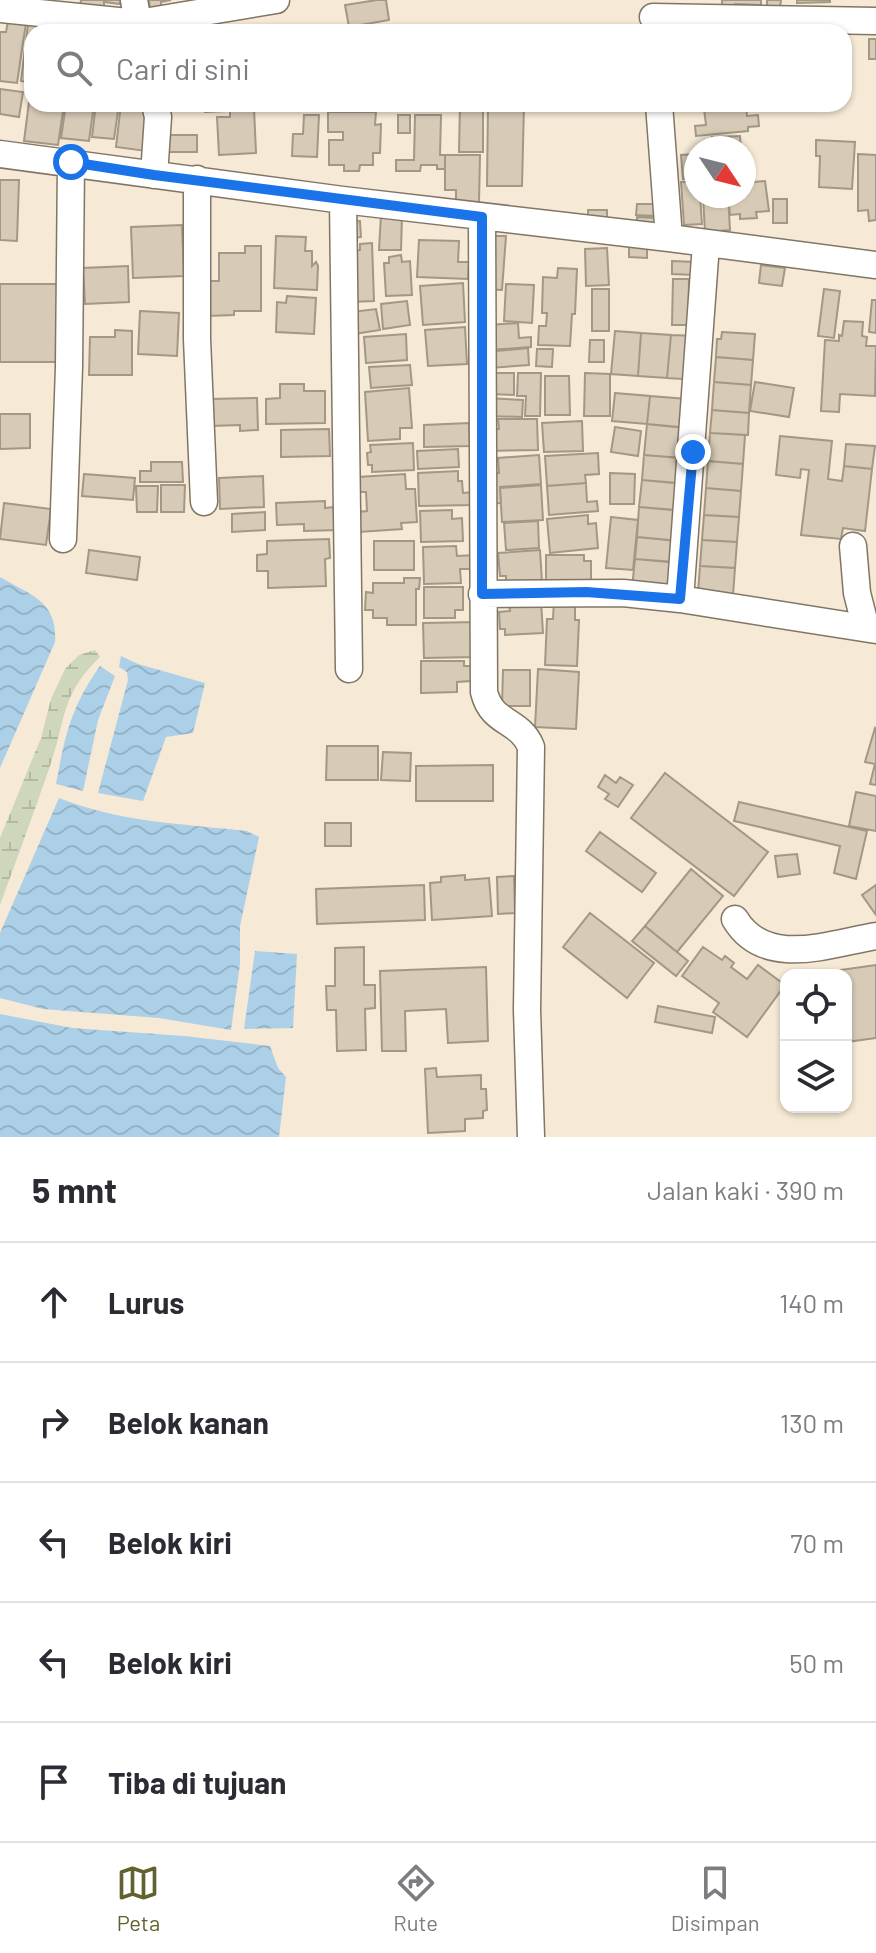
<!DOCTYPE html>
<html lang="id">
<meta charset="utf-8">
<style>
:root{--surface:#fff;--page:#f2f2f3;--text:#2b2b33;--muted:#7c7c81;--line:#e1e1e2;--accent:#63622f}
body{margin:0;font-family:Barlow,sans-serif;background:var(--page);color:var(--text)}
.controls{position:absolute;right:24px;bottom:24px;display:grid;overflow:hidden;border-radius:16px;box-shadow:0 2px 6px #0004}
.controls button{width:72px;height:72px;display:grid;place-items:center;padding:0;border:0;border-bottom:2px solid var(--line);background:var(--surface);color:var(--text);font:40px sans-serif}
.compass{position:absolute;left:684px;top:136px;width:72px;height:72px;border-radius:50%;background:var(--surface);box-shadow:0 2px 6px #0004;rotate:125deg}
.stop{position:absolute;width:24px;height:24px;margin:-18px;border:6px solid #1a73e8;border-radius:50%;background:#fff}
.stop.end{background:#1a73e8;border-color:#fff;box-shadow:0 2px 8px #0008}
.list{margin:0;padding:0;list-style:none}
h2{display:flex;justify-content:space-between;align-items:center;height:104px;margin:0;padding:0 32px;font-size:34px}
h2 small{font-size:26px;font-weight:400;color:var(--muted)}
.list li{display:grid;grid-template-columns:52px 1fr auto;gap:24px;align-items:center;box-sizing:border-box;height:120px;padding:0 32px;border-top:2px solid var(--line)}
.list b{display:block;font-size:30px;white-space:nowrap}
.list em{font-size:26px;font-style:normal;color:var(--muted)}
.icon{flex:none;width:44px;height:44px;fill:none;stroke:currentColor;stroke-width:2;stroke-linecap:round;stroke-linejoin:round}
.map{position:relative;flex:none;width:876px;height:1137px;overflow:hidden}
.search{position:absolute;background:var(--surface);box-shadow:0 2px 6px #0004;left:24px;right:24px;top:24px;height:88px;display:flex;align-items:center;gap:20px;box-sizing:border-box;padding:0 28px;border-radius:24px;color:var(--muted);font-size:30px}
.sheet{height:704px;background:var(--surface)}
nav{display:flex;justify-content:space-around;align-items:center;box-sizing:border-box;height:112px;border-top:2px solid var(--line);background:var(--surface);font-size:22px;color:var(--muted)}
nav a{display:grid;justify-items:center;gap:4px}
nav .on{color:var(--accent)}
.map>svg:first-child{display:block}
</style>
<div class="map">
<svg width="876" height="1137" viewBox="0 0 876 1137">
<defs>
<pattern id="wetland-marsh" width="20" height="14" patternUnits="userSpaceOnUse" patternTransform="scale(2)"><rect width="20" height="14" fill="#ced7bb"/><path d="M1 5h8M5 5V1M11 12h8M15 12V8" fill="none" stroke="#b1b9a0"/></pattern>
<pattern id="water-waves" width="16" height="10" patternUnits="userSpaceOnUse" patternTransform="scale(2)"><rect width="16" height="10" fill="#acd0e8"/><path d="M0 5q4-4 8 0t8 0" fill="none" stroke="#94b3c7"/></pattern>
</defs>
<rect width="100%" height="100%" fill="#f6e9d5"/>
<path fill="url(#wetland-marsh)" d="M 95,650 L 100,657 C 61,694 66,719 50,766 C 34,812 17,859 0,905 L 0,838 L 41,738 L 51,699 L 65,669 L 79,655 Z"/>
<path fill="url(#water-waves)" d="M 0,577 C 30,595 58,601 55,642 L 0,768 Z
M 121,656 L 138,664 L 205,683 L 193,733 L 166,737 L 143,801 L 98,793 L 128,680 L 127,672 L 119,667 Z
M 100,666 L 115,676 L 98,720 L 83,791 L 56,784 C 65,735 71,707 100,666 Z
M 59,798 C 119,822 183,824 247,831 L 259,837 L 240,926 L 240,964 L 231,1030 L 159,1018 L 43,1009 L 0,998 L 0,933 Z
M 255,951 L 297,954 L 293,1028 L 244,1029 Z
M 0,1014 L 72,1028 L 184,1036 L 270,1046 L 278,1068 L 286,1077 L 279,1137 L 0,1137 Z"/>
<path fill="#d7cab7" stroke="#a39785" stroke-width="2" d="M 81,0 L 120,0 L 120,4 L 104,2 L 104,8 L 80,6 Z
M 149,0 L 171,0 L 161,2 L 161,7 L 150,9 Z
M 377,0 L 386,0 L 389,20 L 349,27 L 345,5 Z
M 722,0 L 761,0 L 761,5 L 735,4 L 735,15 L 722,14 Z
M 767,0 L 781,0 L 780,8 L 767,8 Z
M 797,0 L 830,0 L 830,2 L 797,3 Z
M 8,21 L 26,23 L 17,83 L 0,81 L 0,32 L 6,32 Z
M 28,24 L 53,27 L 53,32 L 32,32 L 32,83 L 21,81 Z
M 869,39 L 876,39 L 876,59 L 869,59 Z
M 31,86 L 32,104 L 64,104 L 58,145 L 24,141 Z
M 0,89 L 23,92 L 19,117 L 0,114 Z
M 66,104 L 94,104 L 89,141 L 61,138 Z
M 96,104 L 119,104 L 114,139 L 92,137 Z
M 121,104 L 152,104 L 146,151 L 116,147 Z
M 205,104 L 225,104 L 226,111 L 205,112 Z
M 460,104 L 483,104 L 483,152 L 459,152 Z
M 488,104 L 524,104 L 522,186 L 487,186 Z
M 746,104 L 747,116 L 758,115 L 759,126 L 748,127 L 748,131 L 696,136 L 695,126 L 706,125 L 704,109 Z
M 254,108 L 256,153 L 219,155 L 217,117 L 230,117 L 230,110 Z
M 328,112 L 376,112 L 375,125 L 381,124 L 380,153 L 373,153 L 373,165 L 360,165 L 359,171 L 344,171 L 344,165 L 329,165 L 329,140 L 343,140 L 343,132 L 328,132 Z
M 304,115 L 319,115 L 317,157 L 292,156 L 293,134 L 303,134 Z
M 398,115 L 410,115 L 410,133 L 398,133 Z
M 415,115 L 441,115 L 440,155 L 445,155 L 445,169 L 437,169 L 437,165 L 421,165 L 420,171 L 396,171 L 396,160 L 414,160 Z
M 168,135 L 197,135 L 197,152 L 168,152 Z
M 740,136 L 741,148 L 713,148 L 712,137 Z
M 816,140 L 855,142 L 852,189 L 819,187 L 820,156 L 816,156 Z
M 696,154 L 696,178 L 683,179 L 681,155 Z
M 858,154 L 876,155 L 876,220 L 869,221 L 868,210 L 858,211 Z
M 445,155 L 480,155 L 479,203 L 456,203 L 456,190 L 445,190 Z
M 0,180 L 19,180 L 17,241 L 0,240 Z
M 696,181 L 696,196 L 700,196 L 702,224 L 684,225 L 681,182 Z
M 765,181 L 769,211 L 756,212 L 757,218 L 740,219 L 740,214 L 730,215 L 728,196 L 744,196 L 744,183 Z
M 703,196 L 728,196 L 730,230 L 705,232 Z
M 773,199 L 787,199 L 787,223 L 773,223 Z
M 637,204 L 655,204 L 655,216 L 636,215 Z
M 588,210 L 607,210 L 607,218 L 588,217 Z
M 381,215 L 402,215 L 401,250 L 379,250 Z
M 637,217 L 655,218 L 655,228 L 637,228 Z
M 360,221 L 361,237 L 345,238 L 345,222 Z
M 182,225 L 184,276 L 133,278 L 131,227 Z
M 276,236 L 306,237 L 305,251 L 312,251 L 312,266 L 316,262 L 318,266 L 317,290 L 274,288 Z
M 486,236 L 506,236 L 502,290 L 483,289 Z
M 419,240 L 459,241 L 458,262 L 469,262 L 468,279 L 417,277 Z
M 372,243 L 374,301 L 349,302 L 346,251 L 360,250 L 360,244 Z
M 245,246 L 261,246 L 261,311 L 234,311 L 234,315 L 206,316 L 206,281 L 219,281 L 219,253 L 245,253 Z
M 629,246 L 647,246 L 647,258 L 629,257 Z
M 607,248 L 609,285 L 586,286 L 585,249 Z
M 401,255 L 402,262 L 410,261 L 412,295 L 386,296 L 384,263 L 389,263 L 389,257 Z
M 672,261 L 696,262 L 695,275 L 672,274 Z
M 761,265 L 785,268 L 782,286 L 759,283 Z
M 128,266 L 129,302 L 85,304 L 83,268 Z
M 558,268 L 577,269 L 575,314 L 572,314 L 570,346 L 538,345 L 539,326 L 546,326 L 547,313 L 542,313 L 543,277 L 557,278 Z
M 673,279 L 689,279 L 688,325 L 672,325 Z
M 463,283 L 465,322 L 423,325 L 420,286 Z
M 0,284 L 58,284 L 58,362 L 0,362 Z
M 506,284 L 534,285 L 532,323 L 504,321 Z
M 592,289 L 609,289 L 609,331 L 592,331 Z
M 824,289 L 840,291 L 834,338 L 818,336 Z
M 287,296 L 316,298 L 314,334 L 276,332 L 277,302 L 286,303 Z
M 872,300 L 876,300 L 876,333 L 869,332 Z
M 407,301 L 410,325 L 383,329 L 381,304 Z
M 376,309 L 380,330 L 354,334 L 351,312 Z
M 140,311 L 179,313 L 177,356 L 138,354 Z
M 844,321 L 863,322 L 862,336 L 867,337 L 866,346 L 876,346 L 875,396 L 840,394 L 839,412 L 821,411 L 825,340 L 839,341 L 839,335 L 842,336 Z
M 518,323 L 519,338 L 531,337 L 531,347 L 490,350 L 488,325 Z
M 465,327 L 467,364 L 428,366 L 425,330 Z
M 115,330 L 132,331 L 132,375 L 89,375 L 90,337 L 115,337 Z
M 615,331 L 641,333 L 638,376 L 611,374 Z
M 722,332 L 755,334 L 753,360 L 716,357 L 717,339 L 721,339 Z
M 641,333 L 671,335 L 667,378 L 638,376 Z
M 406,334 L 407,360 L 366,363 L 364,337 Z
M 671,335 L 696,336 L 683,379 L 667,378 Z
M 590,340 L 604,340 L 604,362 L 589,362 Z
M 528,348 L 529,365 L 490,368 L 490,357 L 496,356 L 496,351 Z
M 537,349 L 553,349 L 552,367 L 536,366 Z
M 716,357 L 753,360 L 751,385 L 714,382 Z
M 410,365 L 412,385 L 371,388 L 369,367 Z
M 488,373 L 514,373 L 514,395 L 487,394 Z
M 518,373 L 541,373 L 540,416 L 525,416 L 526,396 L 517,396 Z
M 585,373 L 610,374 L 610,416 L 584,416 Z
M 545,376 L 569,376 L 570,415 L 545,415 Z
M 714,382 L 751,385 L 749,413 L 712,410 Z
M 755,382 L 794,388 L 789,417 L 750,411 Z
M 280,384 L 304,384 L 304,391 L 325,391 L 325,423 L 266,424 L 266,399 L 280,398 Z
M 409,388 L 412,428 L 400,428 L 400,439 L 368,441 L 365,392 Z
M 615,393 L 650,396 L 647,424 L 612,421 Z
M 650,396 L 687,399 L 684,428 L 647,424 Z
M 257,398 L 258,430 L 240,431 L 240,425 L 210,426 L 209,399 Z
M 487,398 L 523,400 L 522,417 L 486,416 Z
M 712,410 L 749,413 L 748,435 L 710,433 Z
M 0,414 L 30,414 L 30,448 L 0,449 Z
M 498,419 L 537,419 L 538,450 L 483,451 L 483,429 L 499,429 Z
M 582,421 L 583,451 L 544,452 L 542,423 Z
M 469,423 L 470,446 L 424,447 L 424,425 Z
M 647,424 L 689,428 L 681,458 L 644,455 Z
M 615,427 L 641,431 L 638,456 L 611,452 Z
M 329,429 L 330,456 L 281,457 L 281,430 Z
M 710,433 L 745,435 L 743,464 L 708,461 Z
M 780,436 L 832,441 L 828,479 L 842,481 L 844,466 L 872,469 L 865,531 L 843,528 L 841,539 L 801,535 L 809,470 L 801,469 L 800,478 L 776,475 Z
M 413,443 L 414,470 L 372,472 L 372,465 L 368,465 L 367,453 L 371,452 L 370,445 Z
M 846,444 L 875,446 L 872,469 L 844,466 Z
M 458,449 L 459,467 L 418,469 L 417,451 Z
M 598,453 L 599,474 L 585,475 L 586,483 L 547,486 L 545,456 Z
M 539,455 L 541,484 L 500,487 L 501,503 L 484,504 L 482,474 L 499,473 L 498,458 Z
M 644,455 L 681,458 L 678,483 L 642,480 Z
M 708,461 L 743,464 L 741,491 L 706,488 Z
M 151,462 L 182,462 L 183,482 L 140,482 L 140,471 L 151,471 Z
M 458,471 L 458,481 L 462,481 L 463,493 L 473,492 L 473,505 L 419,506 L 418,473 Z
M 610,473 L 635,474 L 634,504 L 610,504 Z
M 84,474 L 135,478 L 133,500 L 82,496 Z
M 405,474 L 406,489 L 415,489 L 417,522 L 401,523 L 402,529 L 359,532 L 358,512 L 367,511 L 366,492 L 359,492 L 358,477 Z
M 263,476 L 264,507 L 220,509 L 219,478 Z
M 642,480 L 685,484 L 676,510 L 639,507 Z
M 586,483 L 587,502 L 597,501 L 598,511 L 549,515 L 547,486 Z
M 161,485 L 185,485 L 184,512 L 161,512 Z
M 541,485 L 543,520 L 502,522 L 500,488 Z
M 136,486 L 158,486 L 157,512 L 137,512 Z
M 706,488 L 741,491 L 739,517 L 704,515 Z
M 325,501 L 325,508 L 333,507 L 338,530 L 304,531 L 304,524 L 277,525 L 276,503 Z
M 4,503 L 51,509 L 46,545 L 0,539 Z
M 639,507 L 683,511 L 680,541 L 637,537 Z
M 452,510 L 452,519 L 462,518 L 463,541 L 421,542 L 420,511 Z
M 265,512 L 265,530 L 232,532 L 232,514 Z
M 588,515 L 588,524 L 596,523 L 598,548 L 550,553 L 547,519 Z
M 704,515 L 739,517 L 737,542 L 702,540 Z
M 611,517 L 638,520 L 633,570 L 606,568 Z
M 538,521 L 539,548 L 506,550 L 504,523 Z
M 637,537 L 677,541 L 675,562 L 635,559 Z
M 329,539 L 330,558 L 325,559 L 326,586 L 268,588 L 268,571 L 257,571 L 257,555 L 267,554 L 267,541 Z
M 702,540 L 737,542 L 735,568 L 700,566 Z
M 374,541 L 414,541 L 414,570 L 374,570 Z
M 456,546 L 457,556 L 475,555 L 476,569 L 460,569 L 461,583 L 424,584 L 423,547 Z
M 89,550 L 140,557 L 137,580 L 86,573 Z
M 540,550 L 542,582 L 506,584 L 506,576 L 500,576 L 498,553 Z
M 546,555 L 584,555 L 584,561 L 591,561 L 591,586 L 546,587 Z
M 635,559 L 679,563 L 676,592 L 632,588 Z
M 700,566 L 735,568 L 733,595 L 698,593 Z
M 404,578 L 420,578 L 419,589 L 416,589 L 416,625 L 387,625 L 387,618 L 373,618 L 373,610 L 365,610 L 366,592 L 373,593 L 373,583 L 404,583 Z
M 424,587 L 463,587 L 463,610 L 455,610 L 455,618 L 424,618 Z
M 554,599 L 575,600 L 575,620 L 579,620 L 577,666 L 545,665 L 547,619 L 553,619 Z
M 541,601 L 543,633 L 505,635 L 505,629 L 500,629 L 499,612 L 510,611 L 509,603 Z
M 477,622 L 477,657 L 424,658 L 423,623 Z
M 421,661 L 464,661 L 464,666 L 471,666 L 471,681 L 457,682 L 457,692 L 421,693 Z
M 538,669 L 579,672 L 576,729 L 535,727 Z
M 503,670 L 530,670 L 530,706 L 502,706 Z
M 875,728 L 876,729 L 876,785 L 870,784 L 875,764 L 865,762 Z
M 327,746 L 378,746 L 378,780 L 326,780 Z
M 383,752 L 411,753 L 410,781 L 381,780 Z
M 493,765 L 493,801 L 416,801 L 416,766 Z
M 665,773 L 768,852 L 734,896 L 631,818 Z
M 605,775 L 616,783 L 620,777 L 633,785 L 618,807 L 605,799 L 609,794 L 598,787 Z
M 856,792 L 876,796 L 876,831 L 849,826 Z
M 739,802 L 867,831 L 856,879 L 834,873 L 840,846 L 734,821 Z
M 325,823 L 351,823 L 351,846 L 325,846 Z
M 600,832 L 656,873 L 642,892 L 586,851 Z
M 797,854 L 800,874 L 778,877 L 775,856 Z
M 691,869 L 723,896 L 677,952 L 645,926 Z
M 465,875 L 465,880 L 489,878 L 492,916 L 432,920 L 430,883 L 441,882 L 441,877 Z
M 514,876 L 515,913 L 498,914 L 497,877 Z
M 424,885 L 425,920 L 317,924 L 316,889 Z
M 876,885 L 876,915 L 862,895 Z
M 590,913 L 654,963 L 627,998 L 563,947 Z
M 645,926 L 688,961 L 676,976 L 632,941 Z
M 364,947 L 364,985 L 375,985 L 375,1008 L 365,1009 L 366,1050 L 337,1051 L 336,1010 L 327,1010 L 326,986 L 335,986 L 335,948 Z
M 703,947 L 722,960 L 725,956 L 734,963 L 731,967 L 747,979 L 758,965 L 785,985 L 747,1037 L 713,1012 L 719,1003 L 682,976 Z
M 876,965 L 876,1038 L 846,1042 L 846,975 L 812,974 Z
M 486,967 L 488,1041 L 448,1043 L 446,1009 L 405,1011 L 406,1051 L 382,1051 L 380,971 Z
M 658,1006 L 715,1017 L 712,1033 L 655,1022 Z
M 436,1068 L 437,1077 L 481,1075 L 481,1089 L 486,1089 L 487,1110 L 483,1111 L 483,1118 L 465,1119 L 465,1131 L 428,1133 L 425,1069 Z"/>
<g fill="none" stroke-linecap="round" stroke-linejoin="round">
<defs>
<path id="minor" d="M 134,0 L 138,23 L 276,0
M 0,9 L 138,23 L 140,32
M 653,17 L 876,21
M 659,104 L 669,238
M 0,154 L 343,200 L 669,238 L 876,265
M 154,175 L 158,117 L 155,104
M 197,179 L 197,339 L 204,502
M 343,200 L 349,669
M 482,217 L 484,692 C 492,725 520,719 531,747 L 527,1010 L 531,1137
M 63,539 L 69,367 L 71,162
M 853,546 L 857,593 L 866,628
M 482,594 L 623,593 L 680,599 L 876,630
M 680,599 L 706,244
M 735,919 C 765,969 829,944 876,936"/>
</defs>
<use href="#minor" stroke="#817664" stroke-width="29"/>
<use href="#minor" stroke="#fff" stroke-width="26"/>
</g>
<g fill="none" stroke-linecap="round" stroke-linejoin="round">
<path stroke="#1a73e8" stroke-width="10" d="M 71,162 L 154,175 L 482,217 L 482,594 L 586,592 L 680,599 L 693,452"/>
</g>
</svg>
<div class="controls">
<button><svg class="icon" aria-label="locate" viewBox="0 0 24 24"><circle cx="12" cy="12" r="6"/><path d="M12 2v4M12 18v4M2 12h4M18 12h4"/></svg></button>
<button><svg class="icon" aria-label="layers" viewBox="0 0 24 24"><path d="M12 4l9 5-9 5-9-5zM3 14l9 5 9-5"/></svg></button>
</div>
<svg class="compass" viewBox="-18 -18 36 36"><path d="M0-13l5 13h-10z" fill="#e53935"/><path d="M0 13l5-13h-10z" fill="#7c7c81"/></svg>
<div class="stop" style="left:71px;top:162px"></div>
<div class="stop end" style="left:693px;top:452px"></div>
<div class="search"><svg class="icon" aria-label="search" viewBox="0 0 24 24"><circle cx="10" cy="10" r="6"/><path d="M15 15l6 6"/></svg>Cari di sini</div>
</div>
<section class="sheet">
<h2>5 mnt<small>Jalan kaki · 390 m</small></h2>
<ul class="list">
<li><svg class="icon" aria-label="ahead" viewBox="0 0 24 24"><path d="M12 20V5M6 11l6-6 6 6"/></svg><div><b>Lurus</b></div><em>140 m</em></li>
<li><svg class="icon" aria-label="right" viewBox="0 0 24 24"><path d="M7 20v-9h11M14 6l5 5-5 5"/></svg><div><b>Belok kanan</b></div><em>130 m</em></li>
<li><svg class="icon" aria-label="left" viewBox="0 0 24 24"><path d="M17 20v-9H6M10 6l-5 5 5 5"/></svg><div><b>Belok kiri</b></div><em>70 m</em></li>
<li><svg class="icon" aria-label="left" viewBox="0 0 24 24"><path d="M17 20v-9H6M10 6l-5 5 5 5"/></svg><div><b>Belok kiri</b></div><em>50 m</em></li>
<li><svg class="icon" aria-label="arrive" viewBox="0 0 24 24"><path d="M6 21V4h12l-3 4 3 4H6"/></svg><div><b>Tiba di tujuan</b></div></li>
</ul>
</section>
<nav>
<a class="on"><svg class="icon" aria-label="map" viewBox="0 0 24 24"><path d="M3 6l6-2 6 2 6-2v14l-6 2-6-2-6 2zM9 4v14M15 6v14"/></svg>Peta</a>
<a><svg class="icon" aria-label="directions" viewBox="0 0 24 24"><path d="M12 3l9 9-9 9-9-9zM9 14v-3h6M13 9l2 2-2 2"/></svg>Rute</a>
<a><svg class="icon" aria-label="saved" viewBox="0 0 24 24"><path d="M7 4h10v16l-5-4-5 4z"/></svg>Disimpan</a>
</nav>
